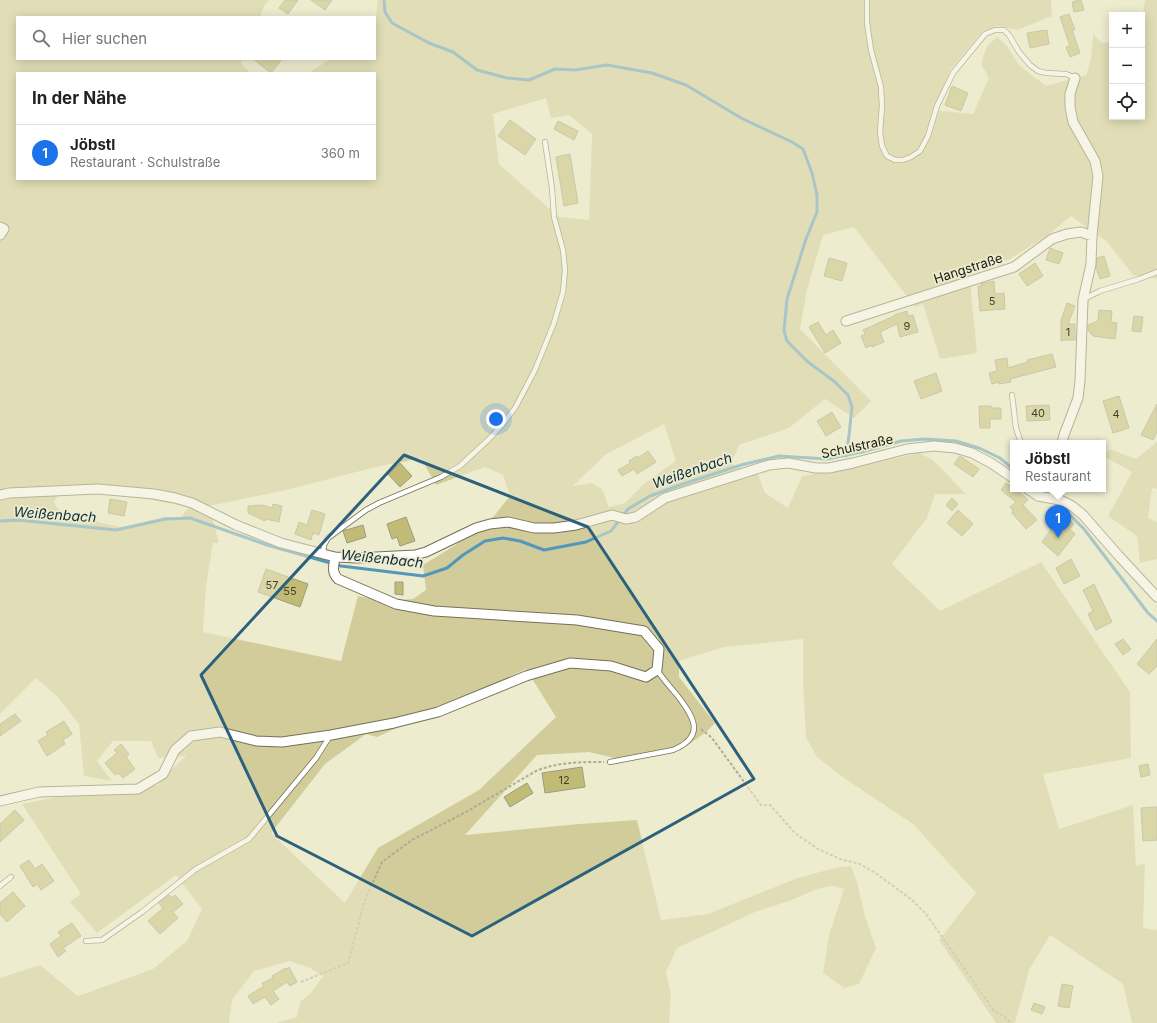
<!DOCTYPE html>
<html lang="de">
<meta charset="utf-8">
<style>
:root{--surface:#fff;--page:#f6f6f6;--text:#222;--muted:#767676;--line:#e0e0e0;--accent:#1a73e8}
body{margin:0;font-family:Inter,sans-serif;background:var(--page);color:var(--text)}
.controls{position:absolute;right:12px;top:12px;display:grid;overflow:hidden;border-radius:0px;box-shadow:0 2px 10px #0003}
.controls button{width:36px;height:36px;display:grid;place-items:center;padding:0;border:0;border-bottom:1px solid var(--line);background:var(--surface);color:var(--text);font:20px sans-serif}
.you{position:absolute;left:496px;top:419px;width:14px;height:14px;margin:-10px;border:3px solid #fff;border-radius:50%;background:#1a73e8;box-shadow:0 0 0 6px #1a73e833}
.badge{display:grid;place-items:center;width:26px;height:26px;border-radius:50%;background:var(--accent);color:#fff;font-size:13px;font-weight:700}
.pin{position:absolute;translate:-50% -33px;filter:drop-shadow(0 1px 2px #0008)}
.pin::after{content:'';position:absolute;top:21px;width:14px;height:12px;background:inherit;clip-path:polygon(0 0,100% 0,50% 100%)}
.popup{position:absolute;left:1010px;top:440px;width:96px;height:52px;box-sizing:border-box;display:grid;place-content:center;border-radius:0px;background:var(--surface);filter:drop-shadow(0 1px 3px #0005);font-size:13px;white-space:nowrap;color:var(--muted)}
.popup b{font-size:15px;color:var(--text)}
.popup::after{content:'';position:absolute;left:50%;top:100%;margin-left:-8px;border:8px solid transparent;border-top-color:var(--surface)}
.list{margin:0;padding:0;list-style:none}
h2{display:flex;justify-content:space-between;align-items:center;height:52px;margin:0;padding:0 16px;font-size:17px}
h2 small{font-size:13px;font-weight:400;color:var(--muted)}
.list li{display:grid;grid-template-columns:26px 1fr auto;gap:12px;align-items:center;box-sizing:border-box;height:56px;padding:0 16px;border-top:1px solid var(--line)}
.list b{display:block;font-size:15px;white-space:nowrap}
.list p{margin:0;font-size:13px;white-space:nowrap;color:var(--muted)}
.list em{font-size:13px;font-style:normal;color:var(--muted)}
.icon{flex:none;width:22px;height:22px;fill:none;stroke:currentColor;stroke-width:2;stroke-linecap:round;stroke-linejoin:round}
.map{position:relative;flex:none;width:1157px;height:1023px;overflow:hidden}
.search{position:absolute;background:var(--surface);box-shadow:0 2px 10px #0003;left:16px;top:16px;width:360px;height:44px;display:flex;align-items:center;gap:10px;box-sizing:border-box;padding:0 14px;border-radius:0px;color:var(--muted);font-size:15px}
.panel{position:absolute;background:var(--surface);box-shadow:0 2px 10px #0003;left:16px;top:72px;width:360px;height:108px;border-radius:0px}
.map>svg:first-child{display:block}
</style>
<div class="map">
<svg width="1157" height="1023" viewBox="0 0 1157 1023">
<rect width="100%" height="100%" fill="#eeeccf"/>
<path fill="#d1cc99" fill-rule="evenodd" d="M 0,0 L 269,0 L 264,6 L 260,17 L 17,17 L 17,59 L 243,59 L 241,63 L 250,73 L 17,73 L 17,179 L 375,179 L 375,73 L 309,73 L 330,59 L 375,59 L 375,22 L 378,0 L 1051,0 L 1052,16 L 1017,30 L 998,26 L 983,31 L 951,69 L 933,110 L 973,114 L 989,78 L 981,64 L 987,46 L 997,37 L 1007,46 L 1019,65 L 1046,86 L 1086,75 L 1091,60 L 1093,34 L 1102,43 L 1112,42 L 1112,117 L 1142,117 L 1142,17 L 1145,0 L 1157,0 L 1157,279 L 1133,275 L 1107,242 L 1071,216 L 1048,235 L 1010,259 L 969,271 L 977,353 L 940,359 L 923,304 L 915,307 L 854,227 L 823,235 L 807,290 L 800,329 L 871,401 L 854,418 L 825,399 L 789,428 L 739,445 L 731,464 L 758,474 L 765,493 L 788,508 L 802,476 L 874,463 L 919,453 L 933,460 L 966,494 L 935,494 L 927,518 L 892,564 L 940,611 L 1041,562 L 1130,692 L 1131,758 L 1043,774 L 1059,829 L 1133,805 L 1136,866 L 1145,863 L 1143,928 L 1157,930 L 1157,1023 L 1132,1023 L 1123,984 L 1050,935 L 1029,970 L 1015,1023 L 996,1023 L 939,940 L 976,893 L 913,824 L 844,778 L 816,756 L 806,737 L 803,682 L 803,639 L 724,647 L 679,661 L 679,677 L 715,723 L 706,732 L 681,750 L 623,760 L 589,752 L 537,755 L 465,835 L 579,824 L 637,820 L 661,920 L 708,914 L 795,879 L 834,868 L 851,866 L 857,882 L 865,916 L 876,948 L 859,984 L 844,988 L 823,973 L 829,935 L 844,889 L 833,886 L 820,888 L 789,901 L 755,912 L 677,948 L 666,972 L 671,996 L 669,1023 L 276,1023 L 297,1017 L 300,1002 L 311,993 L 323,976 L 310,968 L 290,961 L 254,971 L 232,1000 L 229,1023 L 0,1023 L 0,978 L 40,965 L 78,996 L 153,969 L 187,941 L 202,909 L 176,875 L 97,933 L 70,902 L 81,894 L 22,804 L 62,796 L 125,794 L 158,785 L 166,775 L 186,756 L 158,758 L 151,741 L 113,741 L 97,761 L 112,781 L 84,776 L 79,724 L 57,696 L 36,678 L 0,714 ZM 546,98 L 551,118 L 569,115 L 592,134 L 589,220 L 559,217 L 499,164 L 493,114 ZM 664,424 L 676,461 L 645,483 L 625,503 L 609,507 L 602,489 L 592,483 L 573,486 L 605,455 ZM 421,458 L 436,485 L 485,467 L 503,475 L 510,496 L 494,516 L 454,546 L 423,565 L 426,590 L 413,599 L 384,601 L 358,596 L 341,661 L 203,632 L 206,586 L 213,543 L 219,543 L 209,506 L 282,491 L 372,468 ZM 59,494 L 120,494 L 189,507 L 181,517 L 164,517 L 121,527 L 61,514 L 54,502 ZM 526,669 L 556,717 L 479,790 L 378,848 L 345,903 L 271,833 L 325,764 L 366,734 L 377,737 Z
M 1157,442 L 1157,489 L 1152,488 L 1148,518 L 1157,522 L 1157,559 L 1140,563 L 1137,536 L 1108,516 L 1132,472 L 1103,456 L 1110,449 L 1136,459 Z"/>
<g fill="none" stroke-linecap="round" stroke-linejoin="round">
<path stroke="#5297bc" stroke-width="3" d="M 384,0 L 385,12 L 392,23 L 429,43 L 453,52 L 477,70 L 507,78 L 529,80 L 555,69 L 575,70 L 607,65 L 652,73 L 686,85 L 741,118 L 792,142 L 803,149 L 812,173 L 817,195 L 817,212 L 806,239 L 787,299 L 784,331 L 787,341 L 808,362 L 835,382 L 848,395 L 852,407 L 849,435 L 846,456
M 1038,489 L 1045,494
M 1054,502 L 1071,516 L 1084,529 L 1148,613 L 1157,621
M 0,521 L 18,520 L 116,530 L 166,519 L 190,518 L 267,545 L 341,566 L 423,576 L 447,568 L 463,555 L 485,541 L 503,538 L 520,541 L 544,550 L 586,542 L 611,531 L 628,509 L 650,496 L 680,485 L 741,465 L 779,456 L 827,459 L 862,452 L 901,441 L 925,439 L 956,441 L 979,448 L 1000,458 L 1013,469"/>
</g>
<path fill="#c1bb76" stroke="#9d9b80" d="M 285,0 L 298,0 L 288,14 L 279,8 Z
M 311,0 L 332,0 L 325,10 Z
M 1079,0 L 1081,0 L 1084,10 L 1074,12 L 1072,2 Z
M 1069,14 L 1075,30 L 1072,30 L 1080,53 L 1070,57 L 1066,47 L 1070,46 L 1060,17 Z
M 1047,30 L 1049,44 L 1030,48 L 1027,33 Z
M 253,59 L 282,59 L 271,73 Z
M 952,86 L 968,93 L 961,111 L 945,105 Z
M 510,120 L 536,139 L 525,155 L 498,136 Z
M 558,121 L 578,131 L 574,140 L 554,129 Z
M 570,154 L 578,203 L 564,206 L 556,157 Z
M 1050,248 L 1063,253 L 1059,264 L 1046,260 Z
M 1104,256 L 1110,276 L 1100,279 L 1096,268 L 1097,258 Z
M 829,258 L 847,263 L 842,281 L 824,276 Z
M 1035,263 L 1043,276 L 1027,286 L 1019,274 Z
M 994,281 L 995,294 L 1004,293 L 1005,309 L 980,311 L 978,286 L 982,286 L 981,284 Z
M 1067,303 L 1075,306 L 1068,324 L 1075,324 L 1075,340 L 1063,340 L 1062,341 L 1061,341 L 1061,320 Z
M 1099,310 L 1112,311 L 1111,322 L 1117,323 L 1115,339 L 1093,336 L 1088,330 L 1088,325 L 1098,321 Z
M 907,311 L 908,316 L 913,315 L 918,332 L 900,337 L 897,324 L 880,332 L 884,342 L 872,347 L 872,345 L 866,348 L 861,336 L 865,334 L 863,330 L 894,316 L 894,315 Z
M 1134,316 L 1143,317 L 1141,332 L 1132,331 Z
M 818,322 L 826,335 L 833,330 L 841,343 L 825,353 L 809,327 Z
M 1052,354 L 1056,367 L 1010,379 L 1011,382 L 999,384 L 999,382 L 992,384 L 989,373 L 997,371 L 995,360 L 1007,358 L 1008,368 L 1028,362 L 1027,360 Z
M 936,373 L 942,391 L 921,399 L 914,381 Z
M 1119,396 L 1129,428 L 1113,433 L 1103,401 Z
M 1157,404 L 1157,432 L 1153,440 L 1141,435 Z
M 1049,405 L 1050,420 L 1027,421 L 1026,406 Z
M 979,406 L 991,406 L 991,408 L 1001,408 L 1001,419 L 990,419 L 990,428 L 980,428 Z
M 832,412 L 841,427 L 826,436 L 817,421 Z
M 648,451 L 656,462 L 637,474 L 634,469 L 622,476 L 618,470 L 630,463 L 629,461 L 637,456 L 638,458 Z
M 960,456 L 979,469 L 973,477 L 954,464 Z
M 400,463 L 412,476 L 400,487 L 388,474 Z
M 1006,483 L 1024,496 L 1028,500 L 1023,505 L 1037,520 L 1026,529 L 1012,513 L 1013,511 L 1010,507 L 1016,502 L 1001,490 Z
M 952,498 L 958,504 L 952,511 L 946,505 Z
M 110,499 L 127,502 L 124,516 L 108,513 Z
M 273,504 L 282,506 L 279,522 L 266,519 L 265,521 L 248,513 L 248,506 L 263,505 L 272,508 Z
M 312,510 L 325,514 L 319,535 L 313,533 L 311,540 L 295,534 L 299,522 L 307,525 Z
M 958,510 L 973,524 L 962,536 L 947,523 Z
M 1063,513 L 1074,524 L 1070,529 L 1075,534 L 1058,556 L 1042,542 Z
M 406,517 L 415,541 L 400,546 L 397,537 L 392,539 L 387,524 Z
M 363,525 L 366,537 L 347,543 L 343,531 Z
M 1071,559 L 1080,576 L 1064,584 L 1056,568 Z
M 266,569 L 308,584 L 300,607 L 258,592 Z
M 395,582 L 403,582 L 403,595 L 395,594 Z
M 1094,584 L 1112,622 L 1096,630 L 1088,614 L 1093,611 L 1083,590 Z
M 1123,639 L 1131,649 L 1123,655 L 1115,644 Z
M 1157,639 L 1157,666 L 1149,674 L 1137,664 Z
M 15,714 L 21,721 L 0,736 L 0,724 Z
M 64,721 L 72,734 L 63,740 L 65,744 L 47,756 L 38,741 L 48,735 L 46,732 Z
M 121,744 L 129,754 L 126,757 L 135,769 L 123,778 L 118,773 L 115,775 L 105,763 L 117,753 L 114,750 Z
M 1148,764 L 1150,775 L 1141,777 L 1139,766 Z
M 582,767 L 585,787 L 545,793 L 542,773 Z
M 527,783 L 533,793 L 510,807 L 504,797 Z
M 1157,807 L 1157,840 L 1143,841 L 1141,808 Z
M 15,810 L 24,820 L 0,842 L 0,824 Z
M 29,860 L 35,869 L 42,864 L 54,881 L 41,890 L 37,884 L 33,887 L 20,866 Z
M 13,892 L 25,906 L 7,922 L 0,914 L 0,903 Z
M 169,895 L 171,898 L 175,895 L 183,904 L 173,912 L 178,918 L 160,934 L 148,921 L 163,908 L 159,903 Z
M 72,923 L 81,936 L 63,948 L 66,951 L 58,957 L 50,944 L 61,936 L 58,932 Z
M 289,967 L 297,982 L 290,986 L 287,982 L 273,991 L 279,999 L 271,1005 L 265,997 L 253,1004 L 248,996 L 264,986 L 262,983 L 273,978 L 272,976 L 286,968 L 287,969 Z
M 1062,984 L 1073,986 L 1069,1008 L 1058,1006 Z
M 1034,1003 L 1045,1007 L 1042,1014 L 1031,1010 Z"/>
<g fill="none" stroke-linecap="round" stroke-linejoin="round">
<defs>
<path id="lane" d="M 867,0 L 867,23 L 871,50 L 881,87 L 882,106 L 880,132 L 882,146 L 887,156 L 895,160 L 903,160 L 911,157 L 920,151 L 928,136 L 937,106 L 953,73 L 985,34 L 995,30 L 1004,30 L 1009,35 L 1019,52 L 1030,65 L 1038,71 L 1046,73 L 1066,74 L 1075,78
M 1084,299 L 1100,291 L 1139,279 L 1157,272
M 1012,395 L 1016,428 L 1021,443
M 323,553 L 324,545 L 328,538 L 366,510 L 379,503 L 441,477 L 460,466 L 489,439 L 502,425 L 515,408 L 535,370 L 554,323 L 563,292 L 565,270 L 563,250 L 554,217 L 552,188 L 545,142
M 610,762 L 673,750 C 707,736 693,716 677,695 C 670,687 663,679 657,670
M 0,886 L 11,877
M 86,941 L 102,940 L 142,912 L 196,869 L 249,839 L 316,758 L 330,736"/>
<path id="street" d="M 0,227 L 4,229 L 0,235
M 846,321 L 1014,267 L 1052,239 L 1067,234 L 1081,232 L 1092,236
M 1062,443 L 1064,435 L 1078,398 L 1080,381 L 1083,300 L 1091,264 L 1092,236 L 1098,176 L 1095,161 L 1073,122 L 1070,107 L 1070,94 L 1075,78
M 1028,489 L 1038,496 L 1060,500 L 1072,506 L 1083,515 L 1118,555 L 1157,597
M 1052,489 L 1060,500
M 0,495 L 9,493 L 98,489 L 154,494 L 175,498 L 192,503 L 236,525 L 281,543 L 335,557 L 357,558 L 415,555 L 426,552 L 476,528 L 490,524 L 508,522 L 534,528 L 554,528 L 576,525 L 612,515 L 626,519 L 636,517 L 665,498 L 769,465 L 788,463 L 816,468 L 829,468 L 853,463 L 907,449 L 934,446 L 955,448 L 972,453 L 991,463 L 1013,478
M 0,801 L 39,792 L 138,789 L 163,774 L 175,750 L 191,736 L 220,732 L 256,741 L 282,742 L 331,735 L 394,723 L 438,712 L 526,676 L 570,663 L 611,666 L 646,677 L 657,670 L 659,649 L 644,631 L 577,620 L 434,611 L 396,604 L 338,579 C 331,572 334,565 335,557"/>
</defs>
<use href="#lane" stroke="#737157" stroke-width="6"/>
<use href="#street" stroke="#737157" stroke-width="11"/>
<path stroke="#adac94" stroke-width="2" stroke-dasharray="3 2" stroke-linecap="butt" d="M 701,729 L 712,738 L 761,805 L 770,805 L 795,833 L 818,849 L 840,859 L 860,864 L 877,874 L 912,900 L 926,914 L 994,1011 L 1004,1016 L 1011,1023
M 301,982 L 348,963 L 365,900 L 382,862 L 412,840 L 466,812 L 536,771 C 557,762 581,762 604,762"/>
<use href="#lane" stroke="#fff" stroke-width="4.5"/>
<use href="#street" stroke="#fff" stroke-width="9"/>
</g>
<path d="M0 0H1157V1023H0ZM 404,455 L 588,527 L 754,779 L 472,936 L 277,836 L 201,675 Z" fill="#eeeccf" fill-opacity=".55" fill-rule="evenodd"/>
<path fill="none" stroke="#2c617d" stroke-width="3" stroke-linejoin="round" d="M 404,455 L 588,527 L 754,779 L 472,936 L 277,836 L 201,675 Z"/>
<g text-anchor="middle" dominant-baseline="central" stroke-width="3.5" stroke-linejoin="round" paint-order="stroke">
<g font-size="11" fill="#444229">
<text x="992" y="301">5</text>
<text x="907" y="326">9</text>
<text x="1068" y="332">1</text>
<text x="1038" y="413">40</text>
<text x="1116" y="414">4</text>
<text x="272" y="585">57</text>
<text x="290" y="591">55</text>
<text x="564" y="780">12</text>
</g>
<g font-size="13" fill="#1a190f" stroke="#eeeccf">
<text transform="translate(968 268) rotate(-18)">Hangstraße</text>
<text transform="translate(857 446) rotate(-12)">Schulstraße</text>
</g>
<g font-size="14" font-style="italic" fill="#0c2d3d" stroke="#eeeccf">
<text transform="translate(692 470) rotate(-19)">Weißenbach</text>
<text transform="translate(55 514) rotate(4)">Weißenbach</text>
<text transform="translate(382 558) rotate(6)">Weißenbach</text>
</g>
</g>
</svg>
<div class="controls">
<button>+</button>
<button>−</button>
<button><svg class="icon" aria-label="locate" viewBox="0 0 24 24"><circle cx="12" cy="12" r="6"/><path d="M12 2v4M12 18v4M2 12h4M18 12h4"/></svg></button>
</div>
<div class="you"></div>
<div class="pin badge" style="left:1058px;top:538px">1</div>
<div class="popup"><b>Jöbstl</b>Restaurant</div>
<div class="search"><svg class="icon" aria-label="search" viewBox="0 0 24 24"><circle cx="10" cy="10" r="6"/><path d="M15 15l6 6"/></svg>Hier suchen</div>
<section class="panel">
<h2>In der Nähe<small></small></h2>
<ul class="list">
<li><span class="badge">1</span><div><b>Jöbstl</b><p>Restaurant · Schulstraße</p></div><em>360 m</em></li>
</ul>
</section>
</div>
